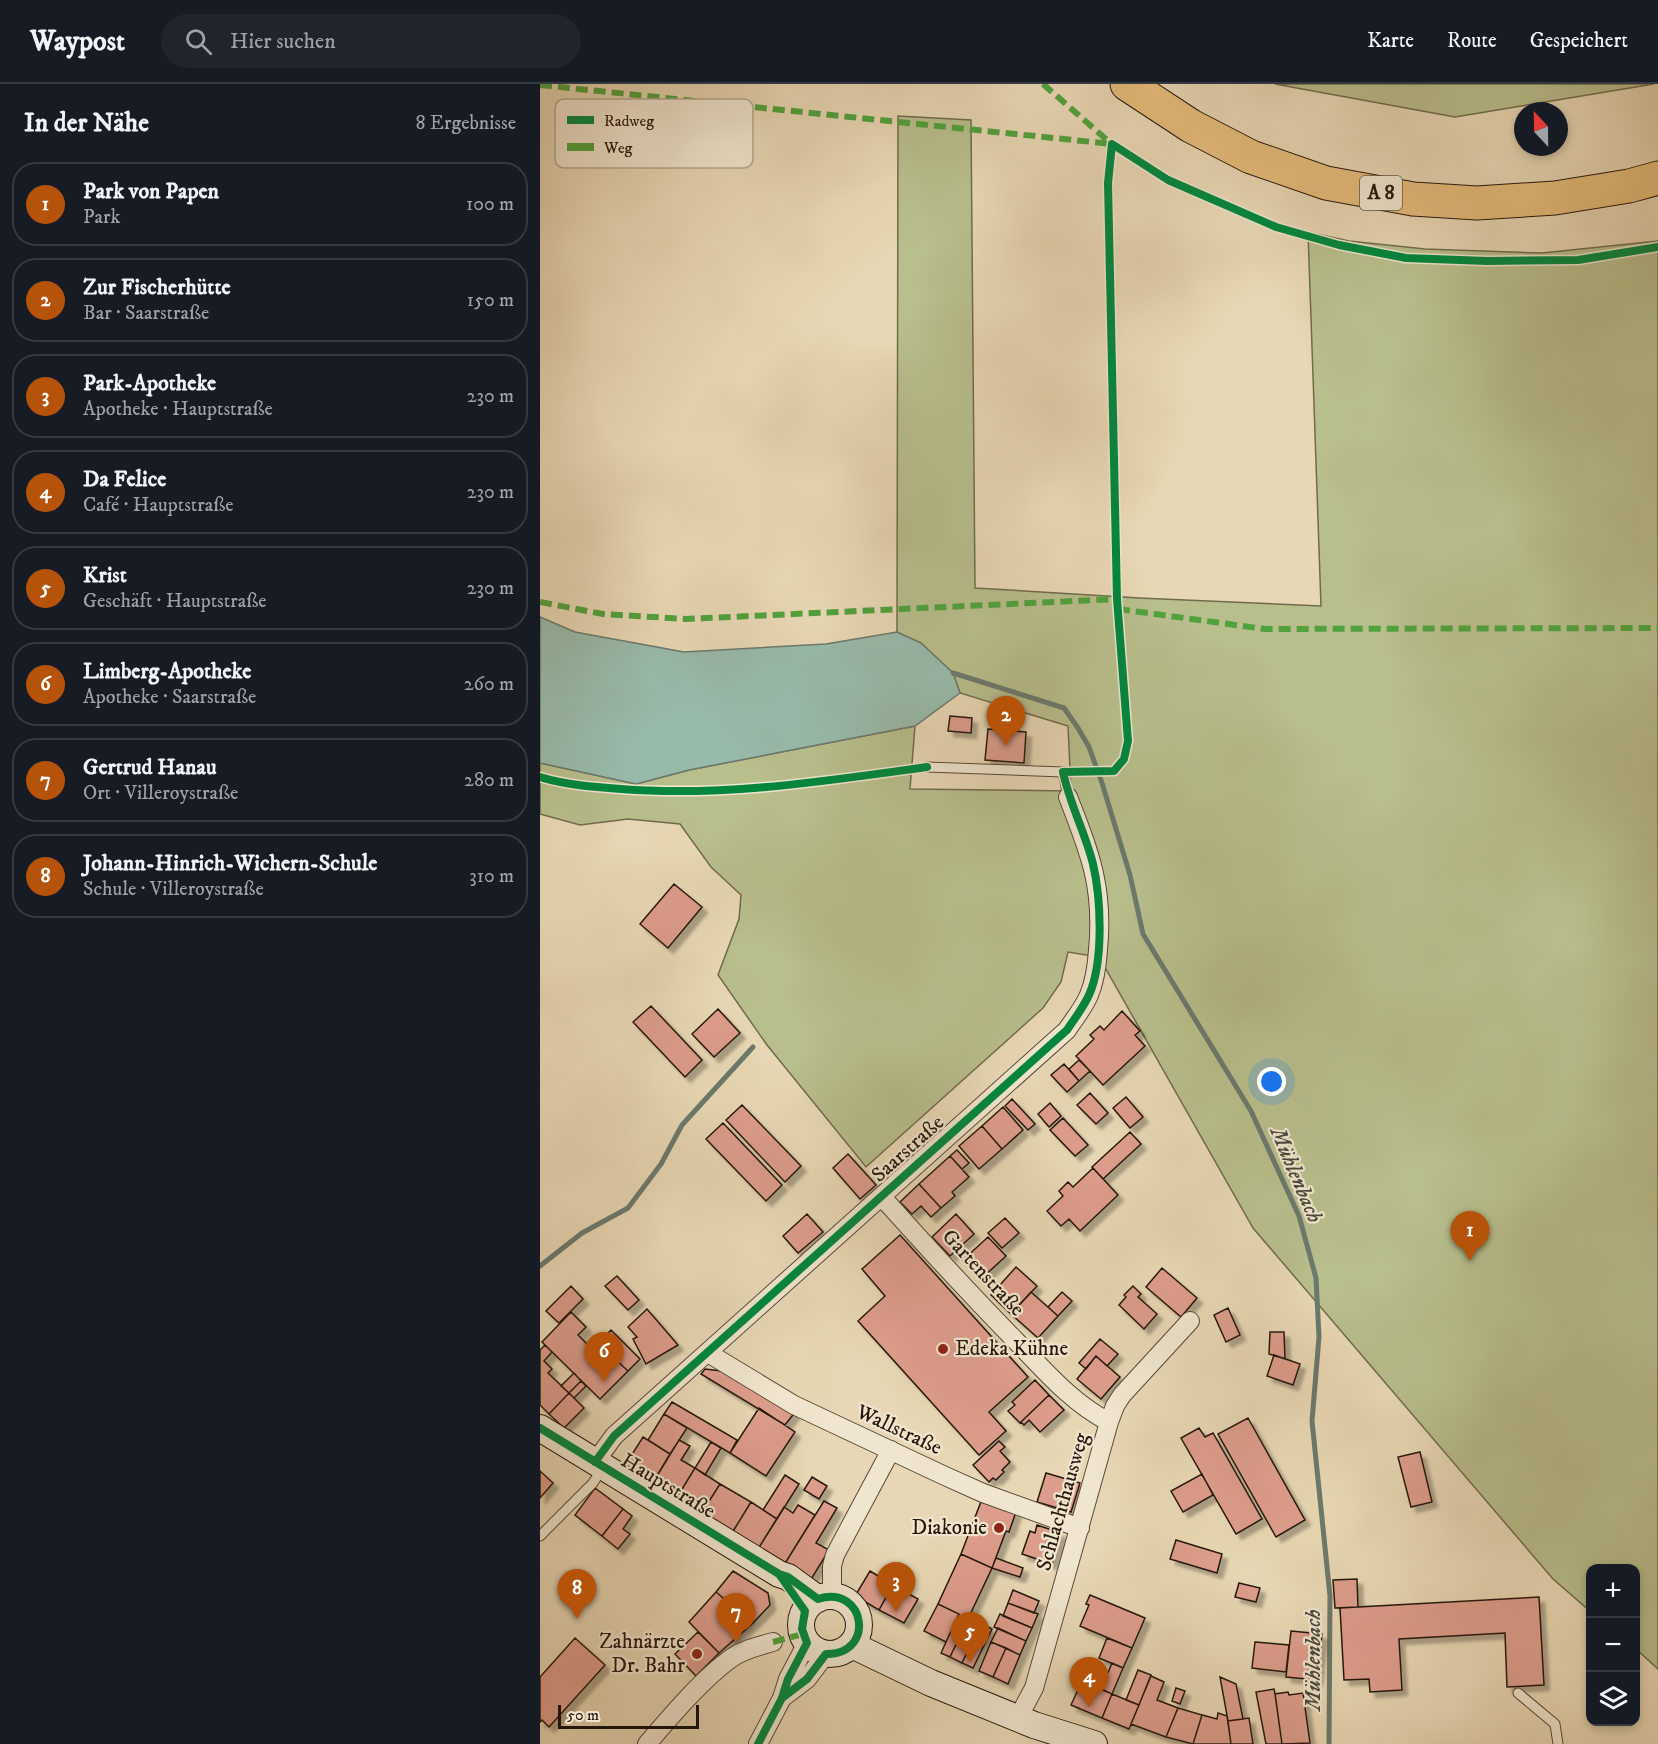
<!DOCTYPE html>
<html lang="de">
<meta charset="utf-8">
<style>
:root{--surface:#171b24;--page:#20242c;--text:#f1f3f6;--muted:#9ea1a6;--line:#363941;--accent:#b45309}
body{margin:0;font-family:"IM FELL DW Pica",serif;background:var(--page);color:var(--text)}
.controls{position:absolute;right:18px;bottom:18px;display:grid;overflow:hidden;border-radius:12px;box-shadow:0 3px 9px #0003}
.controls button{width:54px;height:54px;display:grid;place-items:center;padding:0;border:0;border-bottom:2px solid var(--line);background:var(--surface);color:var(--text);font:30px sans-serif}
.compass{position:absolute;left:974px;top:18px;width:54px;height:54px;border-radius:50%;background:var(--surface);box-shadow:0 3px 9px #0003;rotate:338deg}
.scale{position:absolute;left:18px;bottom:15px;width:141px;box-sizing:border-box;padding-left:6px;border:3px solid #27180e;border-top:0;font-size:16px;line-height:21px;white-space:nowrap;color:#27180e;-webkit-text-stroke:4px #f0e5ce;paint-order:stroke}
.you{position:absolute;left:732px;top:998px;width:21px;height:21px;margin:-15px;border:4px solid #fff;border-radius:50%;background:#1a73e8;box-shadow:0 0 0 9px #1a73e833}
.badge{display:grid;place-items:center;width:39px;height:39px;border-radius:50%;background:var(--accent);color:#fff;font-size:20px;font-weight:700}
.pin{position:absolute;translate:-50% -50px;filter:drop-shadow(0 2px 3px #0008)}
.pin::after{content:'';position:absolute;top:32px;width:21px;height:18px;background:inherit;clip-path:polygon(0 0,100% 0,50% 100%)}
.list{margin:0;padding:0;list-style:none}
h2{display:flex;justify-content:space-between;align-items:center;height:78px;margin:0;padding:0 24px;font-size:26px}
h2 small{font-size:20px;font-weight:400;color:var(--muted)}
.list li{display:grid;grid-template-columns:39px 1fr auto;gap:18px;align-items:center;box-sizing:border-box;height:84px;margin:0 12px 12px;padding:0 12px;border:2px solid var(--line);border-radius:24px}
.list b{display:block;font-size:22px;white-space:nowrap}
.list p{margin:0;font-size:20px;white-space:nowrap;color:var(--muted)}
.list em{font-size:20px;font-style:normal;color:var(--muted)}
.icon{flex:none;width:33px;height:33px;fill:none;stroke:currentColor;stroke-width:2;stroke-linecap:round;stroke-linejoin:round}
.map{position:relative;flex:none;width:1118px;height:1660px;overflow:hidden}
header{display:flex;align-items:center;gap:36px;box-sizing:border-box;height:84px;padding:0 30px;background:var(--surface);border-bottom:2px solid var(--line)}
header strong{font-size:28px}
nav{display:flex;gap:33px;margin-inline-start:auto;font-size:21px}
.search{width:420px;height:54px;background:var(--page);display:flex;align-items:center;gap:15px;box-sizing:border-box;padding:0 21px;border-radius:33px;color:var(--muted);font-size:22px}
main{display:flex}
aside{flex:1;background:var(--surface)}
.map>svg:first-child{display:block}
</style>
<header>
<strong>Waypost</strong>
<div class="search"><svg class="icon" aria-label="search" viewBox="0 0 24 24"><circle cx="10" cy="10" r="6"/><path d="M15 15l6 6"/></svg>Hier suchen</div>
<nav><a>Karte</a><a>Route</a><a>Gespeichert</a></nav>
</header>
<main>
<aside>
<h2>In der Nähe<small>8 Ergebnisse</small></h2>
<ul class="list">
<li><span class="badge">1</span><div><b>Park von Papen</b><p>Park</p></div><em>100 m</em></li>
<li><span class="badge">2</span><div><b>Zur Fischerhütte</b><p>Bar · Saarstraße</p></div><em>150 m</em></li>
<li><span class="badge">3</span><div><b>Park-Apotheke</b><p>Apotheke · Hauptstraße</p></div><em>230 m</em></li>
<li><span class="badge">4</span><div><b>Da Felice</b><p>Café · Hauptstraße</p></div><em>230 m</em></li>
<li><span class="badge">5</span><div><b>Krist</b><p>Geschäft · Hauptstraße</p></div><em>230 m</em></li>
<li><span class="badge">6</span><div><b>Limberg-Apotheke</b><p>Apotheke · Saarstraße</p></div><em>260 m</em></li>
<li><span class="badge">7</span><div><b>Gertrud Hanau</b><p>Ort · Villeroystraße</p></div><em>280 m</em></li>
<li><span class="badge">8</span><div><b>Johann-Hinrich-Wichern-Schule</b><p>Schule · Villeroystraße</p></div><em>310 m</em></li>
</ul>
</aside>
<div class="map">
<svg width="1118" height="1660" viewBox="0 0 1118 1660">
<defs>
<filter id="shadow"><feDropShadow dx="5.5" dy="5.5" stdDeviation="1.5" flood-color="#0004"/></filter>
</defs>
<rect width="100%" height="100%" fill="#e8d7b4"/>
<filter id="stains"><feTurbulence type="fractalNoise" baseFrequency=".00333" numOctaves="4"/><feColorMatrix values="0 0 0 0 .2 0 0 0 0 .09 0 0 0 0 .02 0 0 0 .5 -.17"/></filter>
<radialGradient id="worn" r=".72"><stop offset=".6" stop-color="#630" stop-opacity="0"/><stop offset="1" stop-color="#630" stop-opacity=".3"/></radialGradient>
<path fill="#b8be8c" stroke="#706b4d" stroke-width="1.5" d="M 735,0 L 1114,0 L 915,33 Z
M 358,32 L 431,36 L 435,504 L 599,514 L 781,522 L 768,148 L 809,157 L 885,165 L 1002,169 L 1118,157 L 1118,1585 L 1096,1565 L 1096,1484 L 1050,1484 L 1050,1527 L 1013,1495 L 713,1144 L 559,873 L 528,868 L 521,898 L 503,924 L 326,1083 L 227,961 L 178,891 L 199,835 L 201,811 L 171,783 L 140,740 L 88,735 L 40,741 L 0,730 L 0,679 L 96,700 L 149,686 L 375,642 L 370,705 L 531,707 L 528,642 L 420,609 L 413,589 L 381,560 L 357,548 Z"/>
<path fill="#98baaa" stroke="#6b796c" stroke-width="1.5" d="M 0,533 L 35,548 L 144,568 L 286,560 L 357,548 L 381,559 L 413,589 L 420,609 L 375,642 L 149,686 L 96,700 L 0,679 Z"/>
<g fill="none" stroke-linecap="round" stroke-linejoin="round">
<path stroke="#6b796c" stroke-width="5" d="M 413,589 L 524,624 L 538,644 L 549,663 L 562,699 L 590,791 L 603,850 L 711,1027 L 759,1132 L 776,1194 L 779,1253 L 772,1337 L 790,1512 L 789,1660
M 0,1182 L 42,1149 L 88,1124 L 121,1080 L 142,1041 L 213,963"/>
</g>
<path fill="#dd9d8c" stroke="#27180e" stroke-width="1.5" filter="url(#shadow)" d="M 410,632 L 432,634 L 431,649 L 408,647 Z
M 448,645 L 486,648 L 484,679 L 445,676 Z
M 134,800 L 162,823 L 128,864 L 100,840 Z
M 111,922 L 162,976 L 145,993 L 93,938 Z
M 178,925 L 200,949 L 174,973 L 152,950 Z
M 582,927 L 600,947 L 595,951 L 605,962 L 563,1001 L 536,972 L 554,955 L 550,951 L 560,942 L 564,946 Z
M 539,976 L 550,987 L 539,997 L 529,985 Z
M 524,980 L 539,997 L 527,1008 L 511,991 Z
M 550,1009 L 568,1029 L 556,1040 L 537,1021 Z
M 586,1013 L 603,1033 L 590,1044 L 573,1024 Z
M 472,1015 L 495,1040 L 488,1046 L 465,1022 Z
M 510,1019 L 521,1032 L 509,1043 L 498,1030 Z
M 202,1021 L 261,1082 L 245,1098 L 186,1036 Z
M 463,1023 L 483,1046 L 462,1065 L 442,1042 Z
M 523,1034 L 548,1061 L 535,1072 L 510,1046 Z
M 183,1039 L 242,1101 L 226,1117 L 166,1055 Z
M 442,1042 L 462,1065 L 439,1085 L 419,1062 Z
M 590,1048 L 601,1060 L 563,1095 L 552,1083 Z
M 417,1066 L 429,1079 L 422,1085 L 410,1072 Z
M 308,1070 L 336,1101 L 320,1115 L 293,1084 Z
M 410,1072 L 429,1093 L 412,1108 L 415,1112 L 401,1124 L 379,1100 Z
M 553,1084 L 578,1111 L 540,1147 L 529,1135 L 521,1142 L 507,1127 L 523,1112 L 519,1107 L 528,1098 L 533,1103 Z
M 379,1100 L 401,1124 L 391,1133 L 381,1122 L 372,1130 L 360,1118 Z
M 267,1130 L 283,1148 L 258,1169 L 243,1152 Z
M 416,1130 L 434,1150 L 410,1172 L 392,1153 Z
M 465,1134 L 479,1149 L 462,1164 L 448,1149 Z
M 360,1151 L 488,1293 L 449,1328 L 466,1347 L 439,1371 L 318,1237 L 345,1212 L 322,1185 Z
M 448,1153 L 466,1172 L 441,1195 L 423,1176 Z
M 476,1183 L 497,1202 L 471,1230 L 451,1211 Z
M 622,1184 L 657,1214 L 641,1233 L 606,1203 Z
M 77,1192 L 99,1216 L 88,1226 L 65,1202 Z
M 31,1202 L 43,1215 L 19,1239 L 6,1227 Z
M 593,1202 L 601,1210 L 598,1213 L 617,1230 L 604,1245 L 579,1221 L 586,1213 L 584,1211 Z
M 491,1208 L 518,1232 L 498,1254 L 471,1230 Z
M 522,1208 L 532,1217 L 518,1232 L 508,1223 Z
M 688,1224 L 700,1251 L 686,1258 L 674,1231 Z
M 107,1225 L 138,1261 L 106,1280 L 93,1255 L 97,1253 L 88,1243 Z
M 31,1228 L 46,1243 L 38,1251 L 67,1280 L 73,1273 L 88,1287 L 60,1315 L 2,1258 Z
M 71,1246 L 100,1275 L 88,1287 L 73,1273 L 67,1280 L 52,1265 Z
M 730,1248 L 744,1248 L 745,1275 L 729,1270 Z
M 560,1255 L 578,1270 L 567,1282 L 556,1272 L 546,1285 L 539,1279 Z
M 5,1261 L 12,1268 L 4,1277 L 12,1285 L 8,1289 L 29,1309 L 9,1330 L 0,1321 L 0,1266 Z
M 734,1271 L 760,1280 L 753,1301 L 727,1292 Z
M 556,1272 L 580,1293 L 561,1315 L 537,1295 Z
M 165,1285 L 190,1288 L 256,1327 L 245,1341 L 161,1290 Z
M 34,1289 L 41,1297 L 29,1309 L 21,1302 Z
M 495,1296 L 509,1311 L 480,1339 L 468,1327 L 475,1321 L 472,1318 Z
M 41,1297 L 46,1302 L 34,1314 L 29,1309 Z
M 29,1309 L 44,1324 L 24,1344 L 9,1330 Z
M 509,1311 L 524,1326 L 500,1348 L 489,1336 L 484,1341 L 481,1338 Z
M 132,1318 L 197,1356 L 190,1369 L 124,1330 Z
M 219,1324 L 255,1348 L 226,1392 L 190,1369 Z
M 124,1330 L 147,1344 L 130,1370 L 108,1356 Z
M 708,1334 L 765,1436 L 736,1453 L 678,1350 Z
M 659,1344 L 665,1353 L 673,1349 L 722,1435 L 696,1450 L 641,1354 Z
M 103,1353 L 130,1370 L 112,1400 L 84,1383 Z
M 139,1356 L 150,1362 L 141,1376 L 155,1384 L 136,1415 L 112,1400 Z
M 459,1357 L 465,1363 L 460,1367 L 470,1378 L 462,1386 L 464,1388 L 456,1396 L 453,1394 L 449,1398 L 433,1381 Z
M 171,1358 L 181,1364 L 165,1391 L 155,1384 Z
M 880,1368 L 892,1418 L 871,1423 L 858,1373 Z
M 155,1384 L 180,1400 L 161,1430 L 136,1415 Z
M 0,1387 L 13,1399 L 0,1414 Z
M 506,1389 L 540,1399 L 531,1428 L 497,1418 Z
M 662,1390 L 673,1411 L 643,1428 L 631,1407 Z
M 245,1391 L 259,1400 L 237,1435 L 223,1426 Z
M 272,1393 L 287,1402 L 279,1415 L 264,1406 Z
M 180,1400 L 211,1418 L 192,1449 L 161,1430 Z
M 55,1404 L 83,1425 L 62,1452 L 35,1431 Z
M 442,1415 L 476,1428 L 469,1448 L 466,1447 L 452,1484 L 421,1470 Z
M 284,1417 L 297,1424 L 276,1459 L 289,1466 L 270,1497 L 244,1481 Z
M 211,1418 L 237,1435 L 218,1465 L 192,1449 Z
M 258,1421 L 275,1431 L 244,1481 L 218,1465 L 244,1423 L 253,1429 Z
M 83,1425 L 92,1432 L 83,1445 L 90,1450 L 78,1465 L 62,1452 Z
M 497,1441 L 521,1449 L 512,1480 L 482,1470 L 490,1447 L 495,1449 Z
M 636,1456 L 682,1470 L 677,1489 L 630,1475 Z
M 421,1470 L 452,1484 L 410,1573 L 401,1569 L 419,1530 L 398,1520 Z
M 456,1474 L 483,1484 L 480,1493 L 452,1484 Z
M 193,1487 L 228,1509 L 230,1521 L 213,1539 L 176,1508 Z
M 330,1487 L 353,1501 L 339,1526 L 315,1512 Z
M 817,1495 L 818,1523 L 795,1524 L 793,1496 Z
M 699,1499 L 720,1504 L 716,1518 L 695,1513 Z
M 353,1501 L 378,1515 L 364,1539 L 339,1526 Z
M 473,1506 L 499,1517 L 494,1529 L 468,1519 Z
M 176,1508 L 213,1539 L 179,1569 L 149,1538 Z
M 550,1511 L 605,1534 L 592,1564 L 540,1542 L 549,1521 L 546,1520 Z
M 999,1513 L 1004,1601 L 967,1603 L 965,1549 L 859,1555 L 862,1606 L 830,1608 L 829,1595 L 804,1596 L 800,1524 Z
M 468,1519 L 498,1530 L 492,1544 L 463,1532 Z
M 398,1520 L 419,1530 L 406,1558 L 384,1547 Z
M 460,1530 L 492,1544 L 486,1557 L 454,1543 Z
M 429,1534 L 441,1539 L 422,1579 L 410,1573 Z
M 441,1539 L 452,1545 L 433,1584 L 422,1579 Z
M 458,1544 L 486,1557 L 480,1571 L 451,1558 Z
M 751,1547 L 782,1550 L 777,1596 L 746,1593 Z
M 158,1548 L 179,1569 L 156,1592 L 135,1570 Z
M 35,1554 L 65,1581 L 9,1643 L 2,1636 L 0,1638 L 0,1593 Z
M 567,1554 L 592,1564 L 583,1584 L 559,1574 Z
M 451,1558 L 466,1564 L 453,1593 L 439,1587 Z
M 715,1558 L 749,1561 L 746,1588 L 712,1584 Z
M 466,1564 L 480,1571 L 468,1600 L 453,1593 Z
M 572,1579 L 583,1584 L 572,1610 L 561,1605 Z
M 598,1586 L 611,1591 L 599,1621 L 586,1616 Z
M 611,1592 L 624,1598 L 617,1616 L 638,1624 L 626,1653 L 591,1640 Z
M 680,1593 L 696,1600 L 703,1635 L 688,1637 Z
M 542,1597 L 572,1610 L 562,1634 L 531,1621 Z
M 636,1604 L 645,1607 L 640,1620 L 632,1617 Z
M 734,1605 L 735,1610 L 742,1660 L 726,1660 L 716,1608 Z
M 748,1608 L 749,1611 L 763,1609 L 770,1659 L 742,1660 L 735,1610 Z
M 572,1610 L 599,1621 L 589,1645 L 562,1634 Z
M 638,1624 L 662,1631 L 653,1660 L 626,1653 Z
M 678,1629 L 687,1632 L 691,1660 L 653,1660 L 662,1631 L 677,1635 Z
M 709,1634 L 713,1660 L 691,1660 L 688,1637 Z"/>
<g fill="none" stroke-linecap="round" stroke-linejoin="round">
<defs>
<path id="lane" d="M 387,683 L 523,688 L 528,713
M 0,1452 L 53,1399 L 62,1385
M 978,1609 L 1015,1640 L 1018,1660"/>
<path id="street" d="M 342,1113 C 386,1162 430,1210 476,1257 C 504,1286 532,1319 569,1338
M 168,1269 L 254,1321 L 405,1392 L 443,1409 L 540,1444
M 55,1378 L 74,1352 L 527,946 C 535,934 544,923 549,911 C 555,897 557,881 558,866 C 564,804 550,769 528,713
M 292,1512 L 292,1482 L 295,1471 L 351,1366
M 242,1614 L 267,1595 L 286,1570
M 478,1634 L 494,1604 L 569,1338 L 575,1322 L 582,1311 L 650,1237
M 107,1660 C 130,1633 164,1593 193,1573 C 205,1565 219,1562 233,1558
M 218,1660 L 242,1614 L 248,1595 L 267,1559"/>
<path id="secondary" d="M 0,1344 L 239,1490 L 248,1493 L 278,1515
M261 1541a29 29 0 1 1 58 0a29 29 0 1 1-58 0Z
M 312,1561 L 391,1599 L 494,1641 L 554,1660"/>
<path id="highway" d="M 587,0 L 651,42 L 711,73 L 786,99 L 873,115 L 937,119 L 1015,114 L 1089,102 L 1118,94"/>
</defs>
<use href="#lane" stroke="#574838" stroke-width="11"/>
<use href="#street" stroke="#574838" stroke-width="20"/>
<use href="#secondary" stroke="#27180e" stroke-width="28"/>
<use href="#highway" stroke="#27180e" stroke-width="35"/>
<use href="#lane" stroke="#f0e5ce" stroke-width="9"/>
<use href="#street" stroke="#f0e5ce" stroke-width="18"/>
<use href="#secondary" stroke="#f0e5ce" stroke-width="26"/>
<use href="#highway" stroke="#e4bc7a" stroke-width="33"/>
<path stroke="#51a13e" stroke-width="6" stroke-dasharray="12 6" stroke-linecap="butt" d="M 503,0 L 575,63
M 0,1 L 572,60
M 0,518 L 63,530 L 146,535 L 577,515
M 578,525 L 725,545 L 1118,544
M 233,1558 L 263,1550"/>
<defs>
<path id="cycleway" d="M 0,693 C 27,701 53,703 81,705 C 183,713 286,697 387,683
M 0,1344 L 239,1490 L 248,1493 L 278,1515 C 326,1500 336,1571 286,1570 L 267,1595 L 242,1614
M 55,1378 L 74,1352 L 527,946 C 535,934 543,924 549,911 C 564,878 561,814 553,780 C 545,748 530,721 523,688 L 574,687 L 584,675 L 588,657 L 577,515 L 568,99 L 572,60 L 628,96 L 736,143 L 799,161 L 866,174 L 947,177 L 1038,176 L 1118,163
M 218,1660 L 242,1614 L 248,1595 L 267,1559 L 262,1545 L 265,1527 L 239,1490"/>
</defs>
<use href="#cycleway" stroke="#f0e5ce" stroke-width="11"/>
<use href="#cycleway" stroke="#00873e" stroke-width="8"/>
</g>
<g fill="#8f2418" stroke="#f0e5ce" stroke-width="2">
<circle cx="403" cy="1265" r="6"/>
<circle cx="459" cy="1444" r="6"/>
<circle cx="157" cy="1570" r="6"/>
</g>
<g text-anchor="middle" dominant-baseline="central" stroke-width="4.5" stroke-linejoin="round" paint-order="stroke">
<rect fill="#f0e5ce" stroke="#635648" stroke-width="1.5" x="820" y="92" width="42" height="34" rx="4.5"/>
<g font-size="20" font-weight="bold" fill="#27180e">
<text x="841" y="109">A 8</text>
</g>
<g font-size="21" fill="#27180e" stroke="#f0e5ce">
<text transform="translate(368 1065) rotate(-42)">Saarstraße</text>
<text transform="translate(443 1189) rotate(47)">Gartenstraße</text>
<text transform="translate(359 1346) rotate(25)">Wallstraße</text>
<text transform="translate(128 1402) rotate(31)">Hauptstraße</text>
<text transform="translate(523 1418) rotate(-74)">Schlachthausweg</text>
</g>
<g font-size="21" fill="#27180e" stroke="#f0e5ce" text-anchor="end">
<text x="415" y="1265" text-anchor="start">Edeka Kühne</text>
<text x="447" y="1444">Diakonie</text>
<text x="145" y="1558">Zahnärzte<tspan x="145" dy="24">Dr. Bahr</tspan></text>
</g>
<g font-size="22" font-style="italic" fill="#49493d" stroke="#f0e5ce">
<text transform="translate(756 1091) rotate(67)">Mühlenbach</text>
<text transform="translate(773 1576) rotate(-90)">Mühlenbach</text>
</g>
</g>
<rect x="15" y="15" width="198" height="69" rx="9" fill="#f0e5ce" stroke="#b4a894" stroke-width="1.5"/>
<rect x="27" y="32" width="27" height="8" fill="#00873e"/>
<rect x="27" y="59" width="27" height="8" fill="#51a13e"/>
<g font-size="16" fill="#27180e">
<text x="64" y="42">Radweg</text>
<text x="64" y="69">Weg</text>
</g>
<rect width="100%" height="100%" filter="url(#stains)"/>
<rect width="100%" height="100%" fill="url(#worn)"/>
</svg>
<div class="controls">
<button>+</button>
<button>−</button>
<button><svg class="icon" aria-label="layers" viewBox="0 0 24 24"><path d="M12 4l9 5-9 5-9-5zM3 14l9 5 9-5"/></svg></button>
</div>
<svg class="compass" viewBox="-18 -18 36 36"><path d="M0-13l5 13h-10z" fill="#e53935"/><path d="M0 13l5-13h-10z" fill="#9ea1a6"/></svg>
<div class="scale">50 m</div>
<div class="you"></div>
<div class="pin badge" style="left:930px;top:1177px">1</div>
<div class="pin badge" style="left:466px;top:662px">2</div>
<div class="pin badge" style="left:356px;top:1528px">3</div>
<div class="pin badge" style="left:549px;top:1623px">4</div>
<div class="pin badge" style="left:430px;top:1578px">5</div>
<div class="pin badge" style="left:64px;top:1298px">6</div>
<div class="pin badge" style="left:196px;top:1559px">7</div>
<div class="pin badge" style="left:37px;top:1535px">8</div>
</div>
</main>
